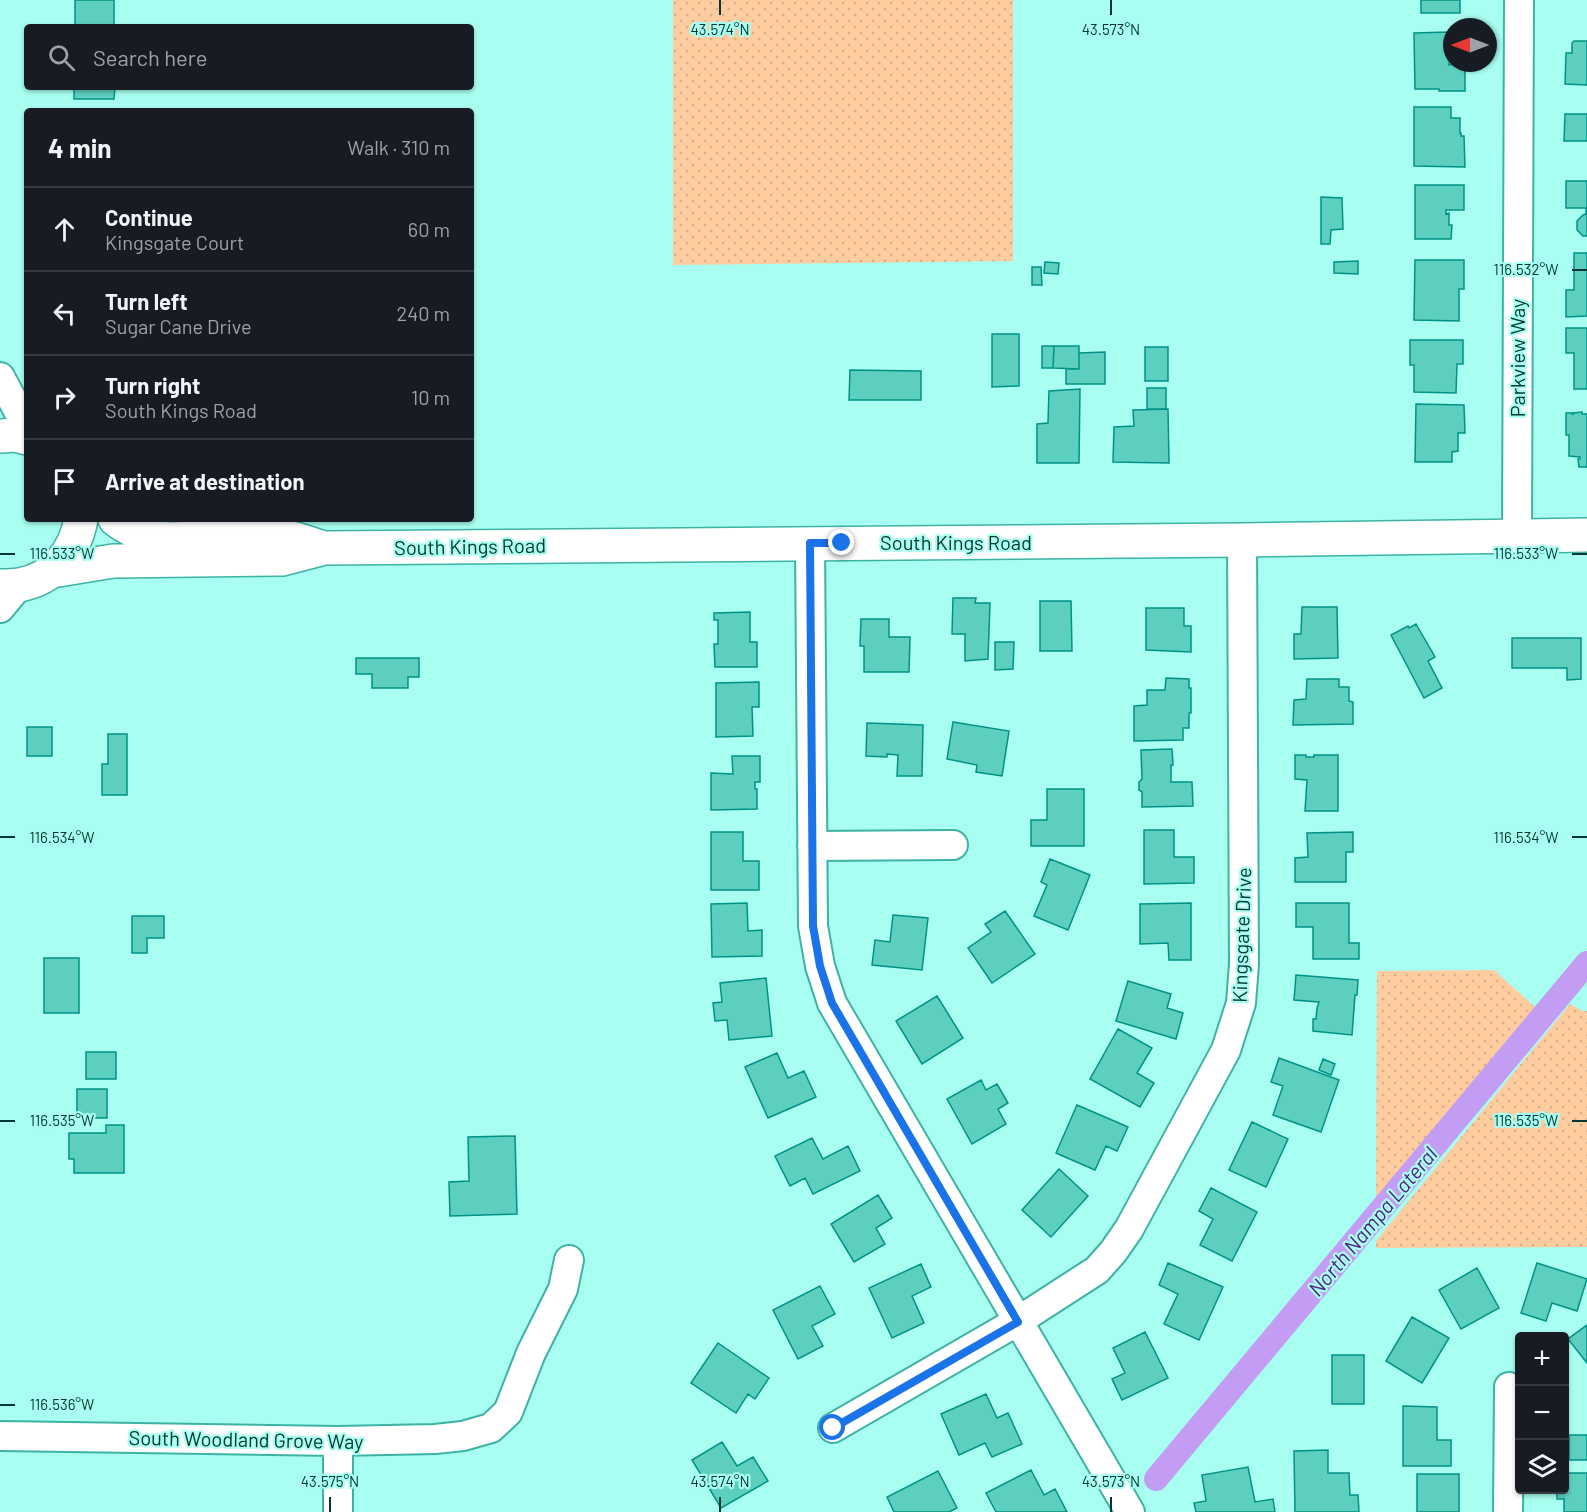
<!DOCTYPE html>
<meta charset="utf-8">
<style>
:root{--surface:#171b24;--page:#20242c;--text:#f1f3f6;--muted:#9ea1a6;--line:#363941}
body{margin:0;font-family:Barlow,sans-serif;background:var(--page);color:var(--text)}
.controls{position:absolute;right:18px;bottom:18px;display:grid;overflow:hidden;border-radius:6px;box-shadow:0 2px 4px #0004}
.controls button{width:54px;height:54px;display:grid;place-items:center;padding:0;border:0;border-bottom:2px solid var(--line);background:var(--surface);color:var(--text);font:30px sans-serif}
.compass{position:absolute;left:1443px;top:18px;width:54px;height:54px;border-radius:50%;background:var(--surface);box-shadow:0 2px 4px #0004;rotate:270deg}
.stop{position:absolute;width:18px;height:18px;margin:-14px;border:4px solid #1a73e8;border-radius:50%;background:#fff}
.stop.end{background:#1a73e8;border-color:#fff;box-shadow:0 2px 6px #0008}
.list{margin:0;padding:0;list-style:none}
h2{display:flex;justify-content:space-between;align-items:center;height:78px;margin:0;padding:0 24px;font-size:26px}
h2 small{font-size:20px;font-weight:400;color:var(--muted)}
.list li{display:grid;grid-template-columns:39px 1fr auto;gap:18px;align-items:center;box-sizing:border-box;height:84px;padding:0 24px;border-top:2px solid var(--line)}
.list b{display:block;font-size:22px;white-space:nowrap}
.list p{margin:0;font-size:20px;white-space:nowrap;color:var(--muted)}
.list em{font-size:20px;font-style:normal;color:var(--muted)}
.icon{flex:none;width:33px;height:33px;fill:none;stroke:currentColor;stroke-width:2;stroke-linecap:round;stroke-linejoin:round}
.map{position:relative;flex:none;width:1587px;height:1512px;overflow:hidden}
.search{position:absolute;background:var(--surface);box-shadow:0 2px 4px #0004;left:24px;top:24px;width:450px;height:66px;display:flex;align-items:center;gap:15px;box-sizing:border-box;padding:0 21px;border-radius:6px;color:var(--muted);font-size:22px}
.panel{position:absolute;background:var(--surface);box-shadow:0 2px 4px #0004;left:24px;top:108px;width:450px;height:414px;border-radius:6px}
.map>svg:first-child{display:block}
</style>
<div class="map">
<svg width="1587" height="1512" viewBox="0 0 1587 1512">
<defs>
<pattern id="grass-dots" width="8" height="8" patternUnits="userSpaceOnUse" patternTransform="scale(1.5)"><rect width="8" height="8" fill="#fecc9e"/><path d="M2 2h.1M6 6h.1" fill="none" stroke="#d8b089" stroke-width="1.8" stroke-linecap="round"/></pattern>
</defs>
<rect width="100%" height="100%" fill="#a8fef0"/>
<path fill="url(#grass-dots)" d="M 673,0 L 1013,0 L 1013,261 L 673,265 Z
M 1494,970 L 1535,1007 L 1376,1199 L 1377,971 Z
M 1570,1004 L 1582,1011 L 1587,1011 L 1587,1247 L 1376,1248 L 1376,1241 Z"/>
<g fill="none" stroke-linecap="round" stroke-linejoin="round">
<path stroke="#c29df3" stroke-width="24" d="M 1156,1479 L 1587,963"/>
</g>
<path fill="#5dcfbf" stroke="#009385" stroke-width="1.5" d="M 75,0 L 114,0 L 114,26 L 125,27 L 75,27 Z
M 1421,0 L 1460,0 L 1460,13 L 1421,13 Z
M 1449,32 L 1451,45 L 1449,65 L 1465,64 L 1465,91 L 1439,91 L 1439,89 L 1415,89 L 1414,33 Z
M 1574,41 L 1587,41 L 1587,85 L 1565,84 L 1566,53 L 1572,53 L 1572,43 Z
M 74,87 L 115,87 L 114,99 L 74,99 Z
M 1414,107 L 1451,107 L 1451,118 L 1460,118 L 1460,133 L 1461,133 L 1461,136 L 1464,136 L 1465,167 L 1414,166 Z
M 1565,114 L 1587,114 L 1587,141 L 1564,141 Z
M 1566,181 L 1587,181 L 1587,236 L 1583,236 L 1577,230 L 1577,221 L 1583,215 L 1586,214 L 1586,208 L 1566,208 Z
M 1415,185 L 1464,185 L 1464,210 L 1446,210 L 1446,214 L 1449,213 L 1449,225 L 1452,225 L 1451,239 L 1415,239 Z
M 1321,197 L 1342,198 L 1343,229 L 1331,230 L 1330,244 L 1321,244 Z
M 1574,253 L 1587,253 L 1587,316 L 1566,317 L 1566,290 L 1574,290 Z
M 1415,260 L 1464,260 L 1464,289 L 1459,289 L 1459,321 L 1414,320 Z
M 1358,261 L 1358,274 L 1334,273 L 1334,262 Z
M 1045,262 L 1059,263 L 1058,274 L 1044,273 Z
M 1032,267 L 1041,267 L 1042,285 L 1032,285 Z
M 1566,328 L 1587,328 L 1587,389 L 1574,389 L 1574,353 L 1566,353 Z
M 992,334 L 1019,334 L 1019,386 L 992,387 Z
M 1410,340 L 1463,340 L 1463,364 L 1457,364 L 1456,393 L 1414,392 L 1414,365 L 1410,365 Z
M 1042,346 L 1054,346 L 1053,368 L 1042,368 Z
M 1054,346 L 1079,346 L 1079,369 L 1053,368 Z
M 1145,347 L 1168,347 L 1168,381 L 1145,381 Z
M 1105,352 L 1105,384 L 1066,384 L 1066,369 L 1079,369 L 1079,353 Z
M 850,370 L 921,371 L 921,400 L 849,400 Z
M 1147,388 L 1166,388 L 1166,409 L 1147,409 Z
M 1080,389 L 1079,463 L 1037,463 L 1037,424 L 1048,423 L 1049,391 Z
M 1416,404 L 1464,405 L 1465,433 L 1458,433 L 1458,451 L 1452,452 L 1452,462 L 1415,462 Z
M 1168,409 L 1169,463 L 1113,462 L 1114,427 L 1134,426 L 1133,410 Z
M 1582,412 L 1582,414 L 1587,414 L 1587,467 L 1579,467 L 1578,459 L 1580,459 L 1580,457 L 1569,456 L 1569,435 L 1566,435 L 1566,413 L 1572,413 L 1573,415 L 1573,413 Z
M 953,598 L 976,598 L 975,603 L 990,603 L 988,659 L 965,661 L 965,634 L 952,634 Z
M 1040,601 L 1071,601 L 1072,651 L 1040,651 Z
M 1302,607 L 1337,607 L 1338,658 L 1294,659 L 1294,634 L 1301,634 Z
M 1146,608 L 1184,608 L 1184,626 L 1191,626 L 1191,652 L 1146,650 Z
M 750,612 L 750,642 L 757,642 L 757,667 L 715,667 L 714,644 L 718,644 L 718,620 L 714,620 L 714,613 Z
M 861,619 L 889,619 L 889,637 L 910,637 L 909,672 L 864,672 L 864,646 L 860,646 Z
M 1416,624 L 1435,657 L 1428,661 L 1442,688 L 1424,698 L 1391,635 L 1408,626 L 1409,628 Z
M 1512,638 L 1581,638 L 1581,679 L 1567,680 L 1567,668 L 1512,668 Z
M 995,642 L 1014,642 L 1013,669 L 995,670 Z
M 356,658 L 419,658 L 419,677 L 408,677 L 408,688 L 372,688 L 372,674 L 356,674 Z
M 1166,678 L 1189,679 L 1189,688 L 1191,688 L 1191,713 L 1189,713 L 1189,728 L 1183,728 L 1183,740 L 1134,741 L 1134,706 L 1147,705 L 1147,690 L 1165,690 Z
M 1307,679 L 1339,679 L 1339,687 L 1349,687 L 1349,701 L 1353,702 L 1353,724 L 1293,725 L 1294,700 L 1306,699 Z
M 759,682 L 759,707 L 752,707 L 753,736 L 716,737 L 716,683 Z
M 953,722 L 1009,731 L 1002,776 L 976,772 L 977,765 L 947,759 Z
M 867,723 L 923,725 L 922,776 L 897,776 L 898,755 L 887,754 L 887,757 L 866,756 Z
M 27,727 L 52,727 L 52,756 L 27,756 Z
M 108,734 L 127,734 L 127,795 L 102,795 L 102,764 L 108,764 Z
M 1172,749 L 1173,765 L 1171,765 L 1171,782 L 1192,782 L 1193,806 L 1142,807 L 1142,792 L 1139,790 L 1139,782 L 1142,779 L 1141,750 Z
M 1295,755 L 1306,755 L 1306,757 L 1314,757 L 1314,755 L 1338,755 L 1338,811 L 1305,811 L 1307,780 L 1295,779 Z
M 732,756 L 760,756 L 760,782 L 755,782 L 755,789 L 757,789 L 757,809 L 711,810 L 711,773 L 733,774 Z
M 1047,789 L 1084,789 L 1084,846 L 1031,846 L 1031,820 L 1047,820 Z
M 1144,830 L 1174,830 L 1174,857 L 1194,857 L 1194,883 L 1144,884 Z
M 711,832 L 743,832 L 743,861 L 759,861 L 759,890 L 711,890 Z
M 1353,832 L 1353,852 L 1346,852 L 1346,882 L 1295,882 L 1295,858 L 1308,857 L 1307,833 Z
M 1050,859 L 1090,875 L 1068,930 L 1034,916 L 1047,885 L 1041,882 Z
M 747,903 L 748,931 L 762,930 L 762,956 L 712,957 L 711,904 Z
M 1191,903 L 1191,960 L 1169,960 L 1168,943 L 1140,944 L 1140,904 Z
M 1296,903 L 1349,903 L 1349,943 L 1359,943 L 1359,959 L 1313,959 L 1313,927 L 1296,927 Z
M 1005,911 L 1035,954 L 992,983 L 968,948 L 991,932 L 985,924 Z
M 893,915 L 928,918 L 922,970 L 872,965 L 875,940 L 890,942 Z
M 132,916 L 164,916 L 164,938 L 147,938 L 147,953 L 132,953 Z
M 44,958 L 79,958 L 79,1013 L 44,1013 Z
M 1296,975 L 1358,980 L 1357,995 L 1355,995 L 1352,1035 L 1313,1031 L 1313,1019 L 1316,1019 L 1317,1008 L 1319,1002 L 1294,1000 Z
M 766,978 L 772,1036 L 729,1040 L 727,1020 L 715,1021 L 713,1003 L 722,1002 L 720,983 Z
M 1128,981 L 1171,994 L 1167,1008 L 1183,1013 L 1176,1039 L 1116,1021 Z
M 937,996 L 963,1038 L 922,1064 L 896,1021 Z
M 1118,1029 L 1152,1048 L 1137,1073 L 1154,1083 L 1140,1107 L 1090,1079 Z
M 86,1052 L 116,1052 L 116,1079 L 86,1079 Z
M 777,1053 L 788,1078 L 804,1071 L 816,1097 L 768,1118 L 745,1067 Z
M 1279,1058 L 1339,1080 L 1321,1132 L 1273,1115 L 1283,1086 L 1271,1082 Z
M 1323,1059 L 1335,1064 L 1331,1075 L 1319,1070 Z
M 981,1080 L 986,1090 L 997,1084 L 1008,1103 L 998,1109 L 1006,1124 L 972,1144 L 947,1099 Z
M 77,1089 L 107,1089 L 107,1118 L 77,1118 Z
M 1077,1105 L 1128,1127 L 1117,1151 L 1106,1146 L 1095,1170 L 1056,1153 Z
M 1252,1122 L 1288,1139 L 1266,1187 L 1229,1170 Z
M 106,1125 L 124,1125 L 124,1173 L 74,1173 L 74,1159 L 69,1159 L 69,1133 L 106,1133 Z
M 515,1136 L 517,1214 L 450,1216 L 449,1182 L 469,1181 L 468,1137 Z
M 812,1138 L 823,1159 L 848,1146 L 860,1171 L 813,1194 L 805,1178 L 790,1186 L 775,1156 Z
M 1059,1169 L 1088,1196 L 1051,1237 L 1022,1210 Z
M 1211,1188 L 1257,1212 L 1232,1261 L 1200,1245 L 1213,1219 L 1199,1211 Z
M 878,1195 L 892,1218 L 876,1228 L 885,1244 L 854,1262 L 831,1224 Z
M 1168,1263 L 1223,1287 L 1199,1340 L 1164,1324 L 1178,1294 L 1159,1285 Z
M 1537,1263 L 1587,1279 L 1577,1311 L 1552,1303 L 1546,1321 L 1521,1313 Z
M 921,1264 L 931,1287 L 912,1296 L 924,1323 L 892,1338 L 869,1288 Z
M 1477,1268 L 1499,1308 L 1461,1329 L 1439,1290 Z
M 820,1286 L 835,1314 L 812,1326 L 823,1346 L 798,1359 L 773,1310 Z
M 1412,1317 L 1449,1338 L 1422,1383 L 1386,1361 Z
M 1587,1325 L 1587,1363 L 1568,1339 Z
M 1145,1332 L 1168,1378 L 1122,1400 L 1112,1379 L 1125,1373 L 1113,1348 Z
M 718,1343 L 769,1378 L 755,1399 L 748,1394 L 736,1413 L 691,1383 Z
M 1332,1355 L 1364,1355 L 1364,1404 L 1332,1404 Z
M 986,1394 L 997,1418 L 1008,1413 L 1022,1444 L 992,1457 L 985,1443 L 959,1455 L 941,1414 Z
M 1403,1406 L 1437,1407 L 1437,1440 L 1451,1440 L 1451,1466 L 1403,1466 Z
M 1569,1435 L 1587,1435 L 1587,1460 L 1569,1460 Z
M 722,1442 L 737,1466 L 753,1457 L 768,1481 L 721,1508 L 692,1460 Z
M 1328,1450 L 1328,1473 L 1349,1473 L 1350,1495 L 1358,1495 L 1359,1512 L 1295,1512 L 1294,1451 Z
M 1248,1467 L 1255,1502 L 1273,1499 L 1275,1512 L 1196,1512 L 1194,1503 L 1206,1501 L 1202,1475 Z
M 1031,1470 L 1044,1495 L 1055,1489 L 1067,1512 L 996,1512 L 986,1493 Z
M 938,1471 L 957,1508 L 949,1512 L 894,1512 L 887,1497 Z
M 1564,1473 L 1587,1473 L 1587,1512 L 1564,1512 L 1564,1499 L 1557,1499 L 1557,1490 L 1564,1490 Z
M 1417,1474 L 1459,1474 L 1459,1512 L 1417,1512 Z"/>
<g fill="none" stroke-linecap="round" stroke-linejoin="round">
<defs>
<path id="minor" d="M 0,377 L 27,427
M 1517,536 L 1519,0
M 810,543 L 813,926 L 820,966 L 832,1003 L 1130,1512
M 0,608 L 19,585
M 812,846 L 953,845
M 833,1428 L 1018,1321 L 1097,1270 L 1113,1252 L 1129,1229 L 1226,1050 L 1241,1003 L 1244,964 L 1242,540
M 0,1436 L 338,1441 L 435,1439 L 463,1436 L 491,1428 L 508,1412 L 531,1353 L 563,1289 L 569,1260
M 338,1512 L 338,1441
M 1508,1512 L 1509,1387"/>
<path id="major" d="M 0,436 L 15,435 L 27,438
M 115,519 C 157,552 199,534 246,534 C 258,534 272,533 284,536 C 297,539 311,544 324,548
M 52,571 L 113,561 L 282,559 L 324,548 L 1242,540 L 1587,535
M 0,586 C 6,586 13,586 19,585 C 54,579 75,552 81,519"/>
</defs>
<use href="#minor" stroke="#3db3a4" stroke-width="32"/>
<use href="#major" stroke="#3db3a4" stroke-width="36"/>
<use href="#minor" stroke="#fff" stroke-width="28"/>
<use href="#major" stroke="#fff" stroke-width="33"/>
</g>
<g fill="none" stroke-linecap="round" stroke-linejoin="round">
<path stroke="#1a73e8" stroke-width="8" d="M 833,1428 L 1018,1322 L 832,1003 L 820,966 L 813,926 L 810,543 L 842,543"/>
</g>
<path fill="none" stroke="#013731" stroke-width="2" d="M 720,0 L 720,15M 1111,0 L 1111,15M 1572,270 L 1587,270M 0,554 L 15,554M 1572,554 L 1587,554M 0,837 L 15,837M 1572,837 L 1587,837M 0,1121 L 15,1121M 1572,1121 L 1587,1121M 0,1405 L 15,1405M 330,1497 L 330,1512M 720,1497 L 720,1512M 1111,1497 L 1111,1512"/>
<g text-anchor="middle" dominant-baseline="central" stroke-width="4.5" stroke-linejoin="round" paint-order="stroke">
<g font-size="20" fill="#013731" stroke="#a8fef0">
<text transform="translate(1517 358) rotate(-90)">Parkview Way</text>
<text x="956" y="542">South Kings Road</text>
<text transform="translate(470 546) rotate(-1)">South Kings Road</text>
<text transform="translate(1241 935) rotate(-88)">Kingsgate Drive</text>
<text transform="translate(246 1439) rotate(1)">South Woodland Grove Way</text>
</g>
<g font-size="21" font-style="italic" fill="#511d80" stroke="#a8fef0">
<text transform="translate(1372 1221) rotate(-50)">North Nampa Lateral</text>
</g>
</g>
<g font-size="15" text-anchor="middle" fill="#013731" stroke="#a8fef0" stroke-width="4.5" stroke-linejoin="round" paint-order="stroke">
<text x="720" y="35">43.574°N</text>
<text x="1111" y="35">43.573°N</text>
<text x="1526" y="275">116.532°W</text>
<text x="1526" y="559">116.533°W</text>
<text x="62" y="559">116.533°W</text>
<text x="1526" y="843">116.534°W</text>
<text x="62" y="843">116.534°W</text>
<text x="1526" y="1126">116.535°W</text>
<text x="62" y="1126">116.535°W</text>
<text x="62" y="1410">116.536°W</text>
<text x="330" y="1487">43.575°N</text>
<text x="720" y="1487">43.574°N</text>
<text x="1111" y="1487">43.573°N</text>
</g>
</svg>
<div class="controls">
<button>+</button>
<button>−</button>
<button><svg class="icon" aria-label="layers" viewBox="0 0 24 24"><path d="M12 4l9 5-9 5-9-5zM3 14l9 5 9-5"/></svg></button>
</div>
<svg class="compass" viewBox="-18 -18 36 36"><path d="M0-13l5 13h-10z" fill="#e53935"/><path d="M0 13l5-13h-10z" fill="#9ea1a6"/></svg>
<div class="stop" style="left:833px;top:1428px"></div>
<div class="stop end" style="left:842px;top:543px"></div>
<div class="search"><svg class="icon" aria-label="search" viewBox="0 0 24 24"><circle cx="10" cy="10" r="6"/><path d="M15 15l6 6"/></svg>Search here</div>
<section class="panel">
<h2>4 min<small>Walk · 310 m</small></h2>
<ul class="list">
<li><svg class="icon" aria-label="ahead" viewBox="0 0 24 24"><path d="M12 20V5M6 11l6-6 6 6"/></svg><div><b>Continue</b><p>Kingsgate Court</p></div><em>60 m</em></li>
<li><svg class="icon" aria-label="left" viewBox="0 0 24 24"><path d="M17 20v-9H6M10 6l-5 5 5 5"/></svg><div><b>Turn left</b><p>Sugar Cane Drive</p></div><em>240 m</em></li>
<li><svg class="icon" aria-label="right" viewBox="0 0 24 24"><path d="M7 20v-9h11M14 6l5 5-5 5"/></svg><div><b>Turn right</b><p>South Kings Road</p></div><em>10 m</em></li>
<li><svg class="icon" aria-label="arrive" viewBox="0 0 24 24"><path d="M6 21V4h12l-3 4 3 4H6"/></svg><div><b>Arrive at destination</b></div></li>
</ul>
</section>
</div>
